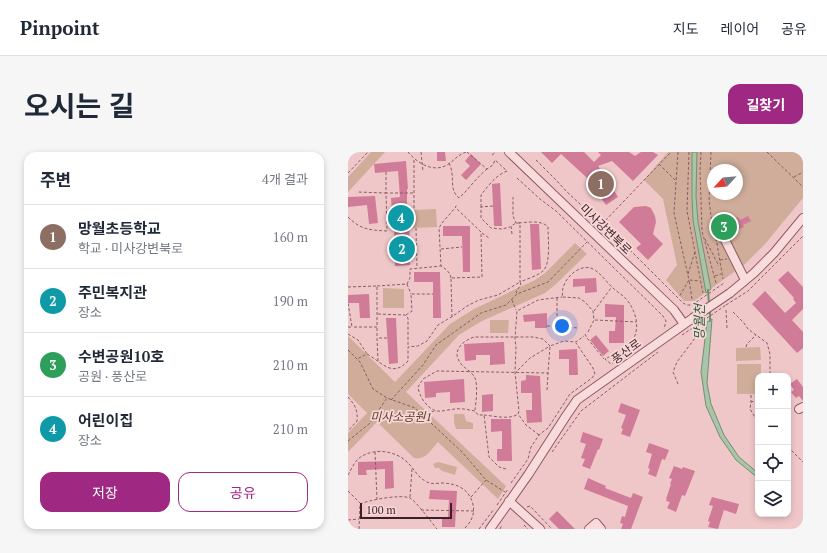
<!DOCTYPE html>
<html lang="ko">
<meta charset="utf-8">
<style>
:root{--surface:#fff;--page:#f6f6f7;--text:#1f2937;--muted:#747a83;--line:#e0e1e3;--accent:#9f2882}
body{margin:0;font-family:"PT Serif","Noto Sans KR",serif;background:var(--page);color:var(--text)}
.controls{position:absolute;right:12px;bottom:12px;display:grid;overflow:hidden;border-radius:8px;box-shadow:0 2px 6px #0003}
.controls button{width:36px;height:36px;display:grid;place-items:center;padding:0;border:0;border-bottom:1px solid var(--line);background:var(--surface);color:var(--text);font:20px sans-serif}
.compass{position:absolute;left:359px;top:12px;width:36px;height:36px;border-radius:50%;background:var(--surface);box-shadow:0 2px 6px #0003;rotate:244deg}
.scale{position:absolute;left:12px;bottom:10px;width:92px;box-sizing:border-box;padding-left:4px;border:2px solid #3d1f27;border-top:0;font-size:11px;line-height:14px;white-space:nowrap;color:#3d1f27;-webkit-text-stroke:3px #f7d7d8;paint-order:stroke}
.you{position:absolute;left:214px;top:174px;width:14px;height:14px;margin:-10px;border:3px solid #fff;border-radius:50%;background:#1a73e8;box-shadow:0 0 0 6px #1a73e833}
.badge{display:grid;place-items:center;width:26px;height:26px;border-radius:50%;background:var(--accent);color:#fff;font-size:13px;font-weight:700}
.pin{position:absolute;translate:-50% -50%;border:2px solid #fff;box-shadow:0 1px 4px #0006}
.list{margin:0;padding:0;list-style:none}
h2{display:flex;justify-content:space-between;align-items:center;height:52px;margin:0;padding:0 16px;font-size:17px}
h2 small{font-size:13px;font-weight:400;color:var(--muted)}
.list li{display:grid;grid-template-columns:26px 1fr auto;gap:12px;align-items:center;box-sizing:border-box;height:64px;padding:0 16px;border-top:1px solid var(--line)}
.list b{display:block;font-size:15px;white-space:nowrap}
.list p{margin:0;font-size:13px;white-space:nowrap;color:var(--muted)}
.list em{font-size:13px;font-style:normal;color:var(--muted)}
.actions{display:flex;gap:8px;padding:12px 16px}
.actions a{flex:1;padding:9px 0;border:1px solid var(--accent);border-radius:12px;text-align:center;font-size:14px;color:var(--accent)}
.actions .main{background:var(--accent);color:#fff}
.icon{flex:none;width:22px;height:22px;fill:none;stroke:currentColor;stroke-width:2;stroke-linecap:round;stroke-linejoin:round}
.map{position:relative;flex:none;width:455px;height:377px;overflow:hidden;border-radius:12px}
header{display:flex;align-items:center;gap:24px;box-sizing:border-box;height:56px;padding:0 20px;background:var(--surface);border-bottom:1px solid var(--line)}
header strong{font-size:19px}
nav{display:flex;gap:22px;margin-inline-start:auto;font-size:14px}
.intro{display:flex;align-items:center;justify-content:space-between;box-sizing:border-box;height:96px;padding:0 24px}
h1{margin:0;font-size:28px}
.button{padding:10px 18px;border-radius:12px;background:var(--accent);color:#fff;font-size:14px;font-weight:700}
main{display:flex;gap:24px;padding:0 24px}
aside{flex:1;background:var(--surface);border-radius:12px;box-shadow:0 2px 6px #0003}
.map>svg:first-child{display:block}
</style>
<header>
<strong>Pinpoint</strong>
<nav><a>지도</a><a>레이어</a><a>공유</a></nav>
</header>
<div class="intro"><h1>오시는 길</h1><a class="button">길찾기</a></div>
<main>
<aside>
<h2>주변<small>4개 결과</small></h2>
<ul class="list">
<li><span class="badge" style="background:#8d6e63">1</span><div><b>망월초등학교</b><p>학교 · 미사강변북로</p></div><em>160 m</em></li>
<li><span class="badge" style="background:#0f9aa8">2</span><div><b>주민복지관</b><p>장소</p></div><em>190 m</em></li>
<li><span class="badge" style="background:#2e9e5b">3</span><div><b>수변공원10호</b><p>공원 · 풍산로</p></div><em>210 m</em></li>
<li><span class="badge" style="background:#0f9aa8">4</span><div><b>어린이집</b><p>장소</p></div><em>210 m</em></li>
</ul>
<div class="actions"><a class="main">저장</a><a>공유</a></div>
</aside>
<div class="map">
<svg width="455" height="377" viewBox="0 0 455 377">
<rect width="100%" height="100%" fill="#f0c7c9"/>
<path fill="#cfad9a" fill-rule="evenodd" d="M 23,0 L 37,0 L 0,40 L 0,25 Z
M 320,0 L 455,0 L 455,46 L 417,92 L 397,112 L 346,149 L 336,149 L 318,128 L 329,113 L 315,47 L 296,28 ZM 365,18 L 389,18 L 389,42 L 365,42 Z
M 88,57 L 89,75 L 65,76 L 64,58 Z
M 227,91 L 239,102 L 207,133 L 197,141 L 134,169 L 111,183 L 58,240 L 158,334 L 150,347 L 90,290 C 83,297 78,309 66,306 L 29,270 L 0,300 L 0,281 L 19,261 L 0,242 L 0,184 L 47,230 L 102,172 L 126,157 L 187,128 L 197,121 Z
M 35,136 L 56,137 L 56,156 L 35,156 Z
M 142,168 L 161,168 L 160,181 L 142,181 Z
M 412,195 L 413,208 L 388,209 L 388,196 Z
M 389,212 L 413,212 L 413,224 L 410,224 L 410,242 L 389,242 Z
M 106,262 L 116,262 L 118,269 L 125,271 L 125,277 L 108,277 L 106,270 Z
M 90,310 L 109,315 L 107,323 L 94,319 L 91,316 L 87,316 L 85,312 Z"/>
<path fill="#a9c4a8" stroke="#6e936e" d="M 344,0 L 349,0 L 348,44 L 350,70 L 363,137 L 358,141 L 345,68 L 344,44 Z
M 364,167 L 359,231 L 363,252 L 376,283 L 391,305 L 410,321 L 410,326 L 388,308 L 372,285 L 358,254 L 353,220 L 359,170 Z"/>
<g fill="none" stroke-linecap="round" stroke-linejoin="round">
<path stroke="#6e936e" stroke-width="2" d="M 360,138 L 361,152
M 362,158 L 362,169"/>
</g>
<path fill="#d07b97" d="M 89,0 L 97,0 L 98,9 L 89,9 Z
M 193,0 L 236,0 L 246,10 L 253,3 L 250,0 L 281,0 L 287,4 L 293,0 L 305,0 L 310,3 L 285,29 L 264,9 L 250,14 L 270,45 L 258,53 L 238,25 L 213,2 L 204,11 Z
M 123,2 L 133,12 L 118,28 L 113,23 L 122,14 L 117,9 Z
M 58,9 L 60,37 L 59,37 L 59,59 L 61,59 L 62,113 L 47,114 L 46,74 L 45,75 L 43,46 L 52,45 L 50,19 L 27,21 L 26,12 Z
M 152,31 L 154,74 L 146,74 L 144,32 Z
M 27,44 L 30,71 L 21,72 L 19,53 L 0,55 L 0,45 Z
M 298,54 L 303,56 L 307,64 L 308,70 L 305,82 L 315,92 L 300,108 L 288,96 L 293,92 L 271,70 L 286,55 Z
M 400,64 L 403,69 L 395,73 L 396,75 L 383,80 L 380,75 L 385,72 L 383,68 L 390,65 L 392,68 Z
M 182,72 L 191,72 L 193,117 L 184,118 Z
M 95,74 L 122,74 L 122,120 L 115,120 L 114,84 L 95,84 Z
M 440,119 L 455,135 L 455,157 L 444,168 L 455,180 L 455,196 L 449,201 L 404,152 L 417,139 L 437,161 L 448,151 L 445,147 L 446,146 L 430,128 Z
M 66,120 L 92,120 L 93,166 L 85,166 L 85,130 L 66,130 Z
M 248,126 L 249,140 L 237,141 L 237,134 L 225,135 L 225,127 Z
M 21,142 L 22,166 L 12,166 L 11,151 L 0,151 L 0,143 Z
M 257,152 L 276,153 L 276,191 L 261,191 L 261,179 L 267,179 L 268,165 L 257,165 Z
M 199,161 L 199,176 L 187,176 L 187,169 L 176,170 L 175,163 Z
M 38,166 L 48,166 L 50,211 L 41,212 Z
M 248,183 L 261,199 L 255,204 L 242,188 Z
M 156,190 L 157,212 L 142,213 L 142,203 L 128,203 L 128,208 L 117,209 L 116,192 Z
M 229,197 L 230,223 L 221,223 L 221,207 L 211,207 L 211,198 Z
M 178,223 L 192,224 L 194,270 L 179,271 L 178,258 L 184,258 L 184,241 L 173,241 L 173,229 L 178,228 Z
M 116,227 L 117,250 L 102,251 L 102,240 L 88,241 L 88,245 L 77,246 L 76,230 Z
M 449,227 L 455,235 L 455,249 L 451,244 L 448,246 L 443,240 L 446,238 L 442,232 Z
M 145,242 L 145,259 L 134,260 L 134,243 Z
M 273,251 L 292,258 L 282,285 L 273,282 L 275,277 L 273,276 L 278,263 L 270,260 Z
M 143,267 L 163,267 L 164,309 L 149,309 L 149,297 L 154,297 L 154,279 L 143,280 Z
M 235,280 L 255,287 L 251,298 L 250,297 L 242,317 L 234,314 L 237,307 L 233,306 L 238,292 L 232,290 Z
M 301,291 L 321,298 L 317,308 L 314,307 L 308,325 L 300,322 L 302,317 L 300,316 L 304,302 L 298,300 Z
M 45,309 L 46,336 L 37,337 L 37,317 L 18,318 L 19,323 L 10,323 L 10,310 Z
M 326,314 L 334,317 L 335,315 L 347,319 L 337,344 L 334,343 L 328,360 L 319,356 L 322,350 L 318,349 L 319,347 L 318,347 L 323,332 L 322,332 L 324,327 L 321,326 Z
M 240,326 L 258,334 L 257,336 L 283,346 L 285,341 L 295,345 L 283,377 L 273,377 L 275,372 L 272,371 L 274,364 L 277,365 L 280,354 L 236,337 Z
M 82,338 L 109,339 L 107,375 L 94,375 L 94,366 L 100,366 L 101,348 L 81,347 Z
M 364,345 L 391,352 L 388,362 L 376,358 L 370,377 L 360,375 L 362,370 L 360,369 L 365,354 L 361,353 Z
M 209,359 L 227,377 L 211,377 L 201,367 Z"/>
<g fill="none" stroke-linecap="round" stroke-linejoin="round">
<defs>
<path id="minor" d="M 161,0 L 326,158 L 336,172
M 376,67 L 372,72 L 373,80 L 397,128
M 382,141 L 406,121 L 426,101 L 455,66
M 451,257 L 455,255
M 161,349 L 192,377
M 142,377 L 180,323 L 218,264 L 229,248 L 345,166
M 241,377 L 248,371 L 253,377"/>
</defs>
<use href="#minor" stroke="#8d5b66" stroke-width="10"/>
<path stroke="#8d5b66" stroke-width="1" stroke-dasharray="3 2" stroke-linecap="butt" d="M 60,0 C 69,11 85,21 99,13 C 107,8 108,4 118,0
M 73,0 L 75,20
M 119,0 L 139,17 L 145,13 L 147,8 L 159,19 C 148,23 140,34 133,43 L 133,55
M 330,0 L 326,61 L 341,128 L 331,145
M 341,0 L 339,59 L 355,141
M 353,0 L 352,19 L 354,79 L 368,131
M 363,0 L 361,49 L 364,71
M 419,0 L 455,35
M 452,0 L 455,6
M 144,3 L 148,0
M 188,8 L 208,28 L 219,40 L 287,103 L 335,151 L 339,153 L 344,153
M 101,11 C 108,25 100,37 111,46 C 121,37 128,26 139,17
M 311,12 L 327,28
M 38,20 L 38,41 L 65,41
M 0,21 L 20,0
M 446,25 L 455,20
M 169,26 L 192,47 L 208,59 L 315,164 L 318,169 L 316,177
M 145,54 L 133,55 L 133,66 L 143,76 L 154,77 L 162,75
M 51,56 L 66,56 L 66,7
M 0,65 C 13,78 22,78 39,79 L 38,41 L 9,40
M 254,72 L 323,0
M 68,76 L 69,115
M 134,81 L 141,86
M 164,82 L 163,74 L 168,71 L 172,71 L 172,130 C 179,127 189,124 195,119 C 203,112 200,86 200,75 C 193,67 177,71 168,71 L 165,64 L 165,45
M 368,86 L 375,127
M 357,87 L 371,114
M 93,97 L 114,95
M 372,108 L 379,107
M 340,122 L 347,100
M 367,124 L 373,122
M 103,126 C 102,120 98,117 93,114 L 91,76 L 94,71 L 107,56
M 59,132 L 63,142
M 29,134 L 59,132 L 62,126 L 62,117 L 93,114
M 0,135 L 29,134 L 29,175 L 4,175
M 209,146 L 209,174 L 230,176
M 344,147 L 341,128 L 352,129
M 164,148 L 168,158
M 378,153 L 400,139 L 455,84
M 378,158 L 379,176
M 246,159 L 263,136
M 385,160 L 396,171 L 400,177 L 419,191 L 422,202 L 422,224
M 30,162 L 57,163 L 60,166 L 60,194
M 58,163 L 64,159 L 63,142 L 85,142
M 104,165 L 103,126 L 134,125 L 133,80 L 107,55 L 110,53
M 247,168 L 288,170
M 199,174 L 209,174
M 0,175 L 4,175 L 0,151
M 29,176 L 29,185
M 240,180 L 246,168 L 245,159 L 237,150 L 231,146 L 214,145 C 215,142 214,139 215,136 C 218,124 233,111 245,117 C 254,122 258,130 265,136 C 269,140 275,143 279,148 C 287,158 292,173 286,186 C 282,196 266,202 257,207 L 263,212 L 290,195
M 0,182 L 10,188 L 19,202 L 9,207
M 237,182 L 239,186 L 256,207
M 334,183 L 346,175
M 398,195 L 399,192 L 408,183
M 0,198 L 12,210 L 25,237 L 39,246 L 67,256 L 114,300 L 138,328 L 157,340
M 19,202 C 35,211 44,226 60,209 L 60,195 L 70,194 L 79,189 L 90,173 L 105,164 L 119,154 L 131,148 L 150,143 L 172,130 L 173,133 L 168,139 L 169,142
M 30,209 L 29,186 L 39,186
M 330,232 L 325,220 L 329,210 L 347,186 L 348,181
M 199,238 L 200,221
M 403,243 L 403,250
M 0,245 C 7,253 10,258 9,269 L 0,279
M 43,248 L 75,213 L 88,193 L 133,161 L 158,153 L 169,142 L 200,130 L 239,90
M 410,248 L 403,250 L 402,257 L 410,270
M 127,258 C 128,250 130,234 127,226 C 125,221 118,217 114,213 C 102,200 114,189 126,185 L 185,185 L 195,187 L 202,194 L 182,206 L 168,220
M 440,261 L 441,261
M 73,262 L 88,259
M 136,263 C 146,264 162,268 170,262
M 191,283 L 178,273 L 170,262 L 171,259 L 167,220 L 168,196 L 167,186 L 169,159 L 190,148 L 214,145
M 0,289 L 22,271 L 39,246
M 440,295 L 455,310
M 27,300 L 29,347
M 204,300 L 233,259 L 310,200
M 158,317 L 151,315 L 141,305 L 136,263 L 130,263 L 127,259 C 121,258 114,256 108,257 C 102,257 94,260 89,259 C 79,257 71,244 70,235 L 75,227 L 89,219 L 200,221 L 202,194 L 216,189 L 228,190 L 236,184
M 0,323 C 3,318 6,311 10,307 C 24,295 48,298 60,311 C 66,317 70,325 77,329 C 83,333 89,331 95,331 C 109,332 119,336 124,349 C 128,361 124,369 116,377
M 163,331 L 180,307 L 183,295 L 191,283 L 200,276 L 222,242 L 244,226 L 247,222 L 245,216 L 228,191
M 0,339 L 12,351
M 62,345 L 64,317
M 123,345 L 138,328
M 149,353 L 160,337
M 179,355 L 182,354 L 204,377
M 73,358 L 126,359
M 0,368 L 11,367
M 176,373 L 180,377
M 11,377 L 12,352 C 21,348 53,342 62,346 C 68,349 84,371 89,377
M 131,377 L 146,357
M 152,377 L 154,373"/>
<use href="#minor" stroke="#fadbdc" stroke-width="8"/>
<defs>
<path id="minor-bridge" d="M 345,166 L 382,141"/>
</defs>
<use href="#minor-bridge" stroke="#8d5b66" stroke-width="10" stroke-linecap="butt"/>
<path stroke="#8d5b66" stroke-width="1" stroke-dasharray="3 2" stroke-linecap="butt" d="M 344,153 L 376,131
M 346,175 L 378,153"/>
<use href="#minor-bridge" stroke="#fadbdc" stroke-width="8"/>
</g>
<g text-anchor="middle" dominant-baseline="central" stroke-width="3.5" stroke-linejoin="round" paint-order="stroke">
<g font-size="12" fill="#3d1f27" stroke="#f7d7d8">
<text transform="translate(258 77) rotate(44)">미사강변북로</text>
<text transform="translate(278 199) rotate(-36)">풍산로</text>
</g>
<g font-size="12" font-style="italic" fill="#5a4025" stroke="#f7d7d8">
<text x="53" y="264">미사소공원1</text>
</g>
<g font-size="13" font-style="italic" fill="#2e5d37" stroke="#f7d7d8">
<text transform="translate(351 170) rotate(-89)">망월천</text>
</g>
</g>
</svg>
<div class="controls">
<button>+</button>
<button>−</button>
<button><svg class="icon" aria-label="locate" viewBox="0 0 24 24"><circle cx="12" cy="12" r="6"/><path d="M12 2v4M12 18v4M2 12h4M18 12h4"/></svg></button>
<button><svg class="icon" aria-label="layers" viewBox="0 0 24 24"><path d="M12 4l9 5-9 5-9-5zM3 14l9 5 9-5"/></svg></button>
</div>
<svg class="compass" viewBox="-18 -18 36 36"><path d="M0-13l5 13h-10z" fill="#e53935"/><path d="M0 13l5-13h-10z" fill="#747a83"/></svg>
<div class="scale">100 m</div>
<div class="you"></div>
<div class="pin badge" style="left:253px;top:32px;background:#8d6e63">1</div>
<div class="pin badge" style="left:54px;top:97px;background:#0f9aa8">2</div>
<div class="pin badge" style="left:376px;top:75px;background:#2e9e5b">3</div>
<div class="pin badge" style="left:53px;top:66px;background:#0f9aa8">4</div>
</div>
</main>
